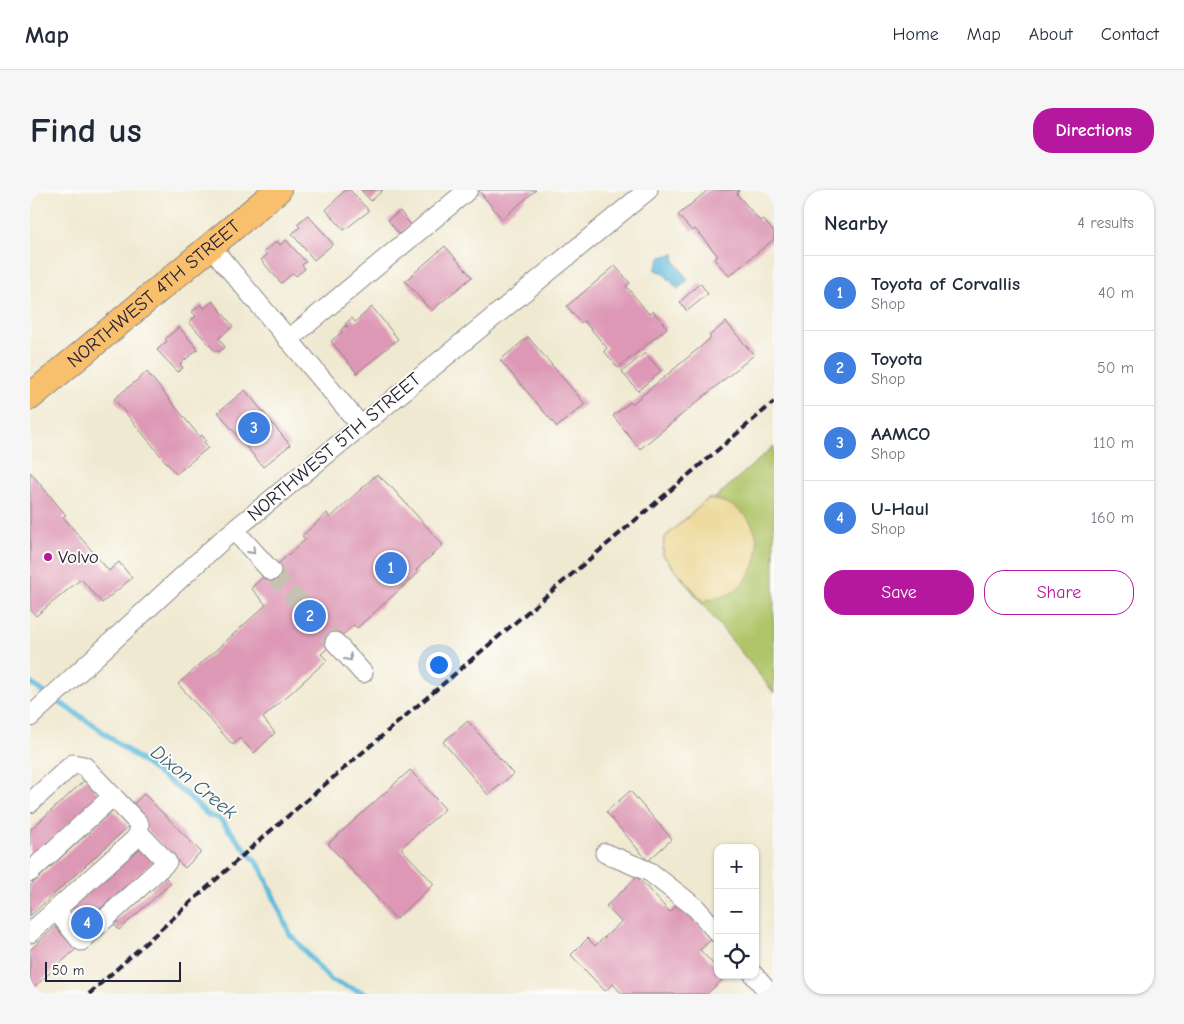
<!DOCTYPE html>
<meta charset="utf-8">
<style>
:root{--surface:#fff;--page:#f6f6f7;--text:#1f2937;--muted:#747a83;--line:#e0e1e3;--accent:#b5179e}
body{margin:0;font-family:"Comic Neue",sans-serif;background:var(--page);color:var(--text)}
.controls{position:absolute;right:15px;bottom:15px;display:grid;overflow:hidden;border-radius:10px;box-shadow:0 1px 4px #0004}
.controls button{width:45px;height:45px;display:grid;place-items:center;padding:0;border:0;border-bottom:1px solid var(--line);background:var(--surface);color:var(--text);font:25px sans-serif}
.scale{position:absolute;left:15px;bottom:12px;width:136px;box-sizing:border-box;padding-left:5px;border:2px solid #22223b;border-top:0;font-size:14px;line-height:18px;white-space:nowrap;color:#22223b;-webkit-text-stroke:4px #fdfcf7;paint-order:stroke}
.you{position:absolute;left:408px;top:474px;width:18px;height:18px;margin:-12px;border:4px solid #fff;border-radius:50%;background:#1a73e8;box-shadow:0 0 0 8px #1a73e833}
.badge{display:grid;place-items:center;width:32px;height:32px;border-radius:50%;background:var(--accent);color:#fff;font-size:16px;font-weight:700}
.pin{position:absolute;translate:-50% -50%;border:2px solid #fff;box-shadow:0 1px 5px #0006}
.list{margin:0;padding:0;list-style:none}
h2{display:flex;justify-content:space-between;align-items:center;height:65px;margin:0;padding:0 20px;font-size:21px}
h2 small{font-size:16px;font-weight:400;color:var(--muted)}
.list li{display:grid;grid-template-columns:32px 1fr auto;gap:15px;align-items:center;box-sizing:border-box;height:75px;padding:0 20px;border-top:1px solid var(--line)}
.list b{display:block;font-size:19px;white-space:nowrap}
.list p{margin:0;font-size:16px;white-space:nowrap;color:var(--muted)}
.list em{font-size:16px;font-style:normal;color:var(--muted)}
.actions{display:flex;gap:10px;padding:15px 20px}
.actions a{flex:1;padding:11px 0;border:1px solid var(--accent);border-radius:20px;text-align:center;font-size:18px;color:var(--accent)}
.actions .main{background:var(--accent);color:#fff}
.icon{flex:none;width:28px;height:28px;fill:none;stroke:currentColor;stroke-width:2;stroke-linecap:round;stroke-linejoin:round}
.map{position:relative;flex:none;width:744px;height:804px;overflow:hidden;border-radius:20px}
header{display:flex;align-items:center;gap:30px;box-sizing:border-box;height:70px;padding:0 25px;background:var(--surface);border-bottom:1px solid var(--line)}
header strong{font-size:24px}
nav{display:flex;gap:28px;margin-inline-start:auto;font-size:18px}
.intro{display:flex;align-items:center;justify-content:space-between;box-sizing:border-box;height:120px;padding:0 30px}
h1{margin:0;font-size:35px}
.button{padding:12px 22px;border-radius:20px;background:var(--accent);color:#fff;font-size:18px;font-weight:700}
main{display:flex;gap:30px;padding:0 30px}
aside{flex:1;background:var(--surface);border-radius:20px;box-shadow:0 1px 4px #0004}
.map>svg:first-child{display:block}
</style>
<header>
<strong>Map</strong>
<nav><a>Home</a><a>Map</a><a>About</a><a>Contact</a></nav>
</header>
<div class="intro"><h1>Find us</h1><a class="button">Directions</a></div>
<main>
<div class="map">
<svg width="744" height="804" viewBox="0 0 744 804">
<rect width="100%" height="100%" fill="#fdfcf7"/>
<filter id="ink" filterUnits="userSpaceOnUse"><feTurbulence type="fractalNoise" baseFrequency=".02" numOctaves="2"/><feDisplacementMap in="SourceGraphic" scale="10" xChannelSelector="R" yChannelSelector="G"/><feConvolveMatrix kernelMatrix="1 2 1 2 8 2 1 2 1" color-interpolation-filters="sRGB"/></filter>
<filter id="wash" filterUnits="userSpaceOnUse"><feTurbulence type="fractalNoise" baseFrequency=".0096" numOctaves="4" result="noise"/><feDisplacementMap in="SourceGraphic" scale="20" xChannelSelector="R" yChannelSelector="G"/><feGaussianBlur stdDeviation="1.12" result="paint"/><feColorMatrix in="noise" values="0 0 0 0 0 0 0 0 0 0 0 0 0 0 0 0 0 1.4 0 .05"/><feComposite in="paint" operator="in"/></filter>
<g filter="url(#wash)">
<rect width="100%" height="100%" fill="#f0e9d1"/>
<path fill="#b0c569" stroke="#697452" d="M 744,256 L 744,503 L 633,365 L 634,348 L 678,309 L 684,309 Z"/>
<path fill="#eeda9e" stroke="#887e6c" d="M 678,309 C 732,314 744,371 703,402 C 694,408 683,408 673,411 L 633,365 L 634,348 Z"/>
<path fill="#5ebbdc" stroke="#406e8c" d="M 644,64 L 645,72 L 658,90 L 648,99 L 632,82 L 625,80 L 631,67 Z"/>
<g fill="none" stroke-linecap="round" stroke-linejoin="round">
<path stroke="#5ebbdc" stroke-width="5.5" d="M 0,493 L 62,534 L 156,604 L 178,625 L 190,629 L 231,678 L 260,744 L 301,791 L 338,804"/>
</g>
<g id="blocks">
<path fill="#dd98b5" d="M 315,0 L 320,0 L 339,21 L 314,40 L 296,20 Z
M 331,0 L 353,0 L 341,11 Z
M 451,0 L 506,0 L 472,29 L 449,1 Z
M 678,0 L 709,0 L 707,4 L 730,31 L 733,29 L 744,42 L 744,49 L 699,86 L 684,69 L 688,66 L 665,39 L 662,41 L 648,25 Z
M 370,21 L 381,35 L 369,44 L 358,30 Z
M 278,25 L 303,54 L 284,70 L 262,44 L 270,37 L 267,34 Z
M 256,50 L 276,72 L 272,75 L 275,79 L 266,86 L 263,83 L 251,93 L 231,70 L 237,65 L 234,62 L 247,51 L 250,55 Z
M 415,56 L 442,87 L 401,121 L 375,91 Z
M 585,76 L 600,93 L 596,96 L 619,124 L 623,121 L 637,138 L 588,178 L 574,161 L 577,158 L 554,131 L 551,133 L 537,116 Z
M 670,93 L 678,104 L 657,121 L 650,112 Z
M 183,111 L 203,136 L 189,148 L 195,157 L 189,162 L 186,160 L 185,161 L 159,132 L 166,126 L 162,122 L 171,114 L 174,118 Z
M 342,117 L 368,149 L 327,183 L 301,151 L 312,142 L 311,140 L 315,136 L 318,137 L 315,134 L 322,128 L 325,132 Z
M 696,132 L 724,165 L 610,259 L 583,226 L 600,212 L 602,214 L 681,148 L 679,146 Z
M 149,137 L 168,159 L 150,174 L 153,178 L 148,182 L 127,160 L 137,151 L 135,149 Z
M 498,147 L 555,214 L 527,237 L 470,170 Z
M 615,163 L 631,181 L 608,201 L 592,182 Z
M 117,182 L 170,247 L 172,245 L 176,250 L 174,252 L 179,257 L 146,284 L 84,209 Z
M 215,200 L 260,255 L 233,277 L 188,222 Z
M 0,282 L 36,325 L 33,327 L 79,381 L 89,372 L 102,388 L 72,413 L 51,389 L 6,426 L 0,419 Z
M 346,285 L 348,285 L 364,300 L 413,355 L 386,380 L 388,383 L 327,438 L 324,435 L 291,464 L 297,470 L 233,528 L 245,543 L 224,563 L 210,548 L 203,555 L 148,494 L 236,415 L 222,399 L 222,397 L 276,349 L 272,346 L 297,323 L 300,328 Z
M 438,531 L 483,584 L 458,605 L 413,552 Z
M 380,580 L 415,619 L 371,658 L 404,694 L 366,729 L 298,654 Z
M 56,589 L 70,606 L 0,669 L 0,640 Z
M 600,601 L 642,649 L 618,671 L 576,622 Z
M 114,604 L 171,662 L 155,678 L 97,620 Z
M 83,620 L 98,637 L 0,726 L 0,696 Z
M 112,651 L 127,668 L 52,735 L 37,719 Z
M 135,687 L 141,693 L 89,740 L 83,733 Z
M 607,687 L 640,722 L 648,714 L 682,749 L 670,760 L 688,779 L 688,785 L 695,787 L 677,804 L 592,804 L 583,794 L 575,801 L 541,765 L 558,748 L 565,756 L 591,732 L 576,716 Z
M 25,737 L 46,759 L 0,801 L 0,760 Z"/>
</g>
</g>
<g filter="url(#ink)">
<use href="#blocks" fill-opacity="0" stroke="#898686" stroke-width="1"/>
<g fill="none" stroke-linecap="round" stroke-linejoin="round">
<path stroke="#c7c1b3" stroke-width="19" stroke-dasharray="19 9" stroke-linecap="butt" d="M 241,381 L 305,452"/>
<defs>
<path id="minor" d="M 181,57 L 331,236
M 258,150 L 438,0
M 204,340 L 241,381
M 305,452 L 333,483
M 0,527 L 191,351 L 618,0
M 0,613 L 43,574 L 54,576 L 109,634 L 109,643 L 104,650 L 0,743
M 575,663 L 620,682 L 666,718 L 688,743
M 0,682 L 83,606
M 26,720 L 51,751 L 137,672 L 109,643
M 724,785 L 740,804"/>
<g id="highway">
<path id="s1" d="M 0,207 L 248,0"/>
</g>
</defs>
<use href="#minor" stroke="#898686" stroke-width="21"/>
<use href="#highway" stroke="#898686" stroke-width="28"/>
<use href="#minor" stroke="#fff" stroke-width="19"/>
<use href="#highway" stroke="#f8bf6c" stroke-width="26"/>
<path stroke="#22223b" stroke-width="4" stroke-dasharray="8 4" stroke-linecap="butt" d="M 59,804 L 231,649 L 744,212"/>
</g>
<defs><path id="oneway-chevron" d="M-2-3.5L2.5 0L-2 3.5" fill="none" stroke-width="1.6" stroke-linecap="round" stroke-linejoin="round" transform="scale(1.25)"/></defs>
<g stroke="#9c9ca7">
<use href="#oneway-chevron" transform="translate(222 361) rotate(48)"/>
<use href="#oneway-chevron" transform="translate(319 468) rotate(48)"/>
</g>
</g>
<circle fill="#b5179e" stroke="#fdfcf7" stroke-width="2" cx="18" cy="367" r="5"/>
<g text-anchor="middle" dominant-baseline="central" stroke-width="4" stroke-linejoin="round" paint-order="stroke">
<g font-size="19" fill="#22223b" stroke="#fdfcf7">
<text stroke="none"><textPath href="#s1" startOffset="161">NORTHWEST 4TH STREET</textPath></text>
<text transform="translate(304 257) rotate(-40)">NORTHWEST 5TH STREET</text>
</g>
<g font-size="19" fill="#22223b" stroke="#fdfcf7" text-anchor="start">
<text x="28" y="367">Volvo</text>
</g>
<g font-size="20" font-style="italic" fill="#3a5f7b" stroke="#fdfcf7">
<text transform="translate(164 592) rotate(39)">Dixon Creek</text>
</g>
</g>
</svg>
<div class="controls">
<button>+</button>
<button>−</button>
<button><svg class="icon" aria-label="locate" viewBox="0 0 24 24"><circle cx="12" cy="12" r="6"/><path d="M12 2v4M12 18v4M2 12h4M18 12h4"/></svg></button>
</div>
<div class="scale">50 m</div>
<div class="you"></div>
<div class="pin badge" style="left:361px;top:378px;background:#3f7fe0">1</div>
<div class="pin badge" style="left:280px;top:426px;background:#3f7fe0">2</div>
<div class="pin badge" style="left:224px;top:238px;background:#3f7fe0">3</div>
<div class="pin badge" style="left:57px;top:733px;background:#3f7fe0">4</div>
</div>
<aside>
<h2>Nearby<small>4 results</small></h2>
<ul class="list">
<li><span class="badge" style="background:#3f7fe0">1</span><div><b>Toyota of Corvallis</b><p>Shop</p></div><em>40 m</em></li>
<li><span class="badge" style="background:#3f7fe0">2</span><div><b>Toyota</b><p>Shop</p></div><em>50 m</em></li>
<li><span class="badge" style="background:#3f7fe0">3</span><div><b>AAMCO</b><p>Shop</p></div><em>110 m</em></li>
<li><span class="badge" style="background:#3f7fe0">4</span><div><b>U-Haul</b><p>Shop</p></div><em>160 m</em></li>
</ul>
<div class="actions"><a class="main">Save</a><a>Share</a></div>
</aside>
</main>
